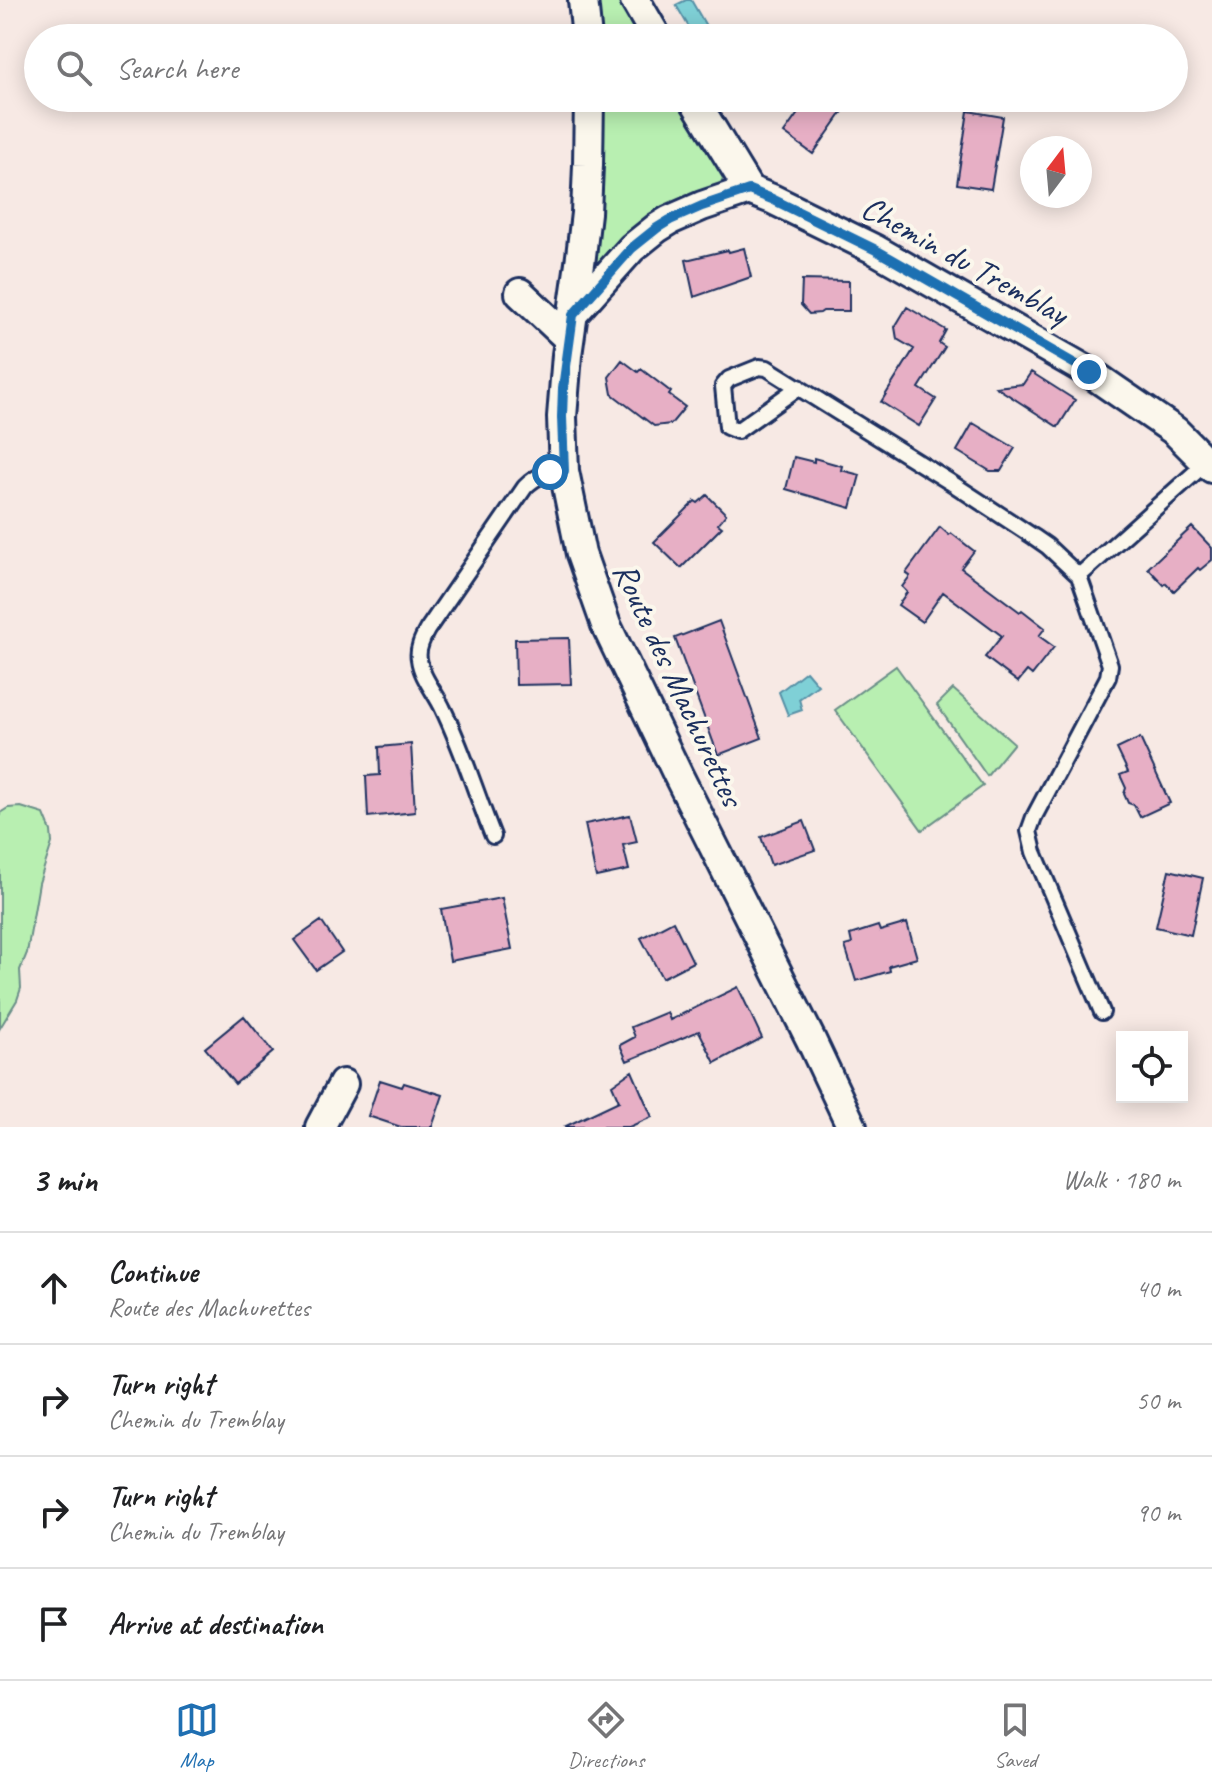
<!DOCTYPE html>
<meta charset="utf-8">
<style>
:root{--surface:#fff;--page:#f2f2f2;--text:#202124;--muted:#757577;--line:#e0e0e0;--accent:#1f6fb2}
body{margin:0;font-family:Caveat,sans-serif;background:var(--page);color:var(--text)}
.controls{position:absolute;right:24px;bottom:24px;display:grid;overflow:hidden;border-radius:0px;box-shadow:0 4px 20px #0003}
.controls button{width:72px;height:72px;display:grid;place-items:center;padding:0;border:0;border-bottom:2px solid var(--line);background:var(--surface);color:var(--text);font:40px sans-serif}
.compass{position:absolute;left:1020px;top:136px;width:72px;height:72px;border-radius:50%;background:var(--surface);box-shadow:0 4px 20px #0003;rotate:16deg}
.stop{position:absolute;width:24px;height:24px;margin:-18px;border:6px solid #1f6fb2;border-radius:50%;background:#fff}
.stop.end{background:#1f6fb2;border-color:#fff;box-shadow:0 2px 8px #0008}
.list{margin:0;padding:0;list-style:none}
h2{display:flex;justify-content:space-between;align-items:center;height:104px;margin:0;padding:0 32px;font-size:34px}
h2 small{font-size:26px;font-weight:400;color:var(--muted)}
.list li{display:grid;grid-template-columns:52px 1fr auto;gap:24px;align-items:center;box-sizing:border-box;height:112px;padding:0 32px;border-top:2px solid var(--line)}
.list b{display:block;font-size:30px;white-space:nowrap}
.list p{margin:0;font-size:26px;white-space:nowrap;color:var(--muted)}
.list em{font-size:26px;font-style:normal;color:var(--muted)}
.icon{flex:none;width:44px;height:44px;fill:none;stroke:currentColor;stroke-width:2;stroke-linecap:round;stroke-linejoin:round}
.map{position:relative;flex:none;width:1212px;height:1127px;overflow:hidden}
.search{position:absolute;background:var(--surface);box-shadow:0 4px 20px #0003;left:24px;right:24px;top:24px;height:88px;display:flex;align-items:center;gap:20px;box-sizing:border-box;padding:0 28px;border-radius:44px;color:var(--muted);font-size:30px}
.sheet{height:552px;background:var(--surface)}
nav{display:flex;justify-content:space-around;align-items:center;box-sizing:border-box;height:112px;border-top:2px solid var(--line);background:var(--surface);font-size:22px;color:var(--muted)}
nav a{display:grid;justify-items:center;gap:4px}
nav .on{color:var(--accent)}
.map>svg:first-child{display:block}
</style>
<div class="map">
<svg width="1212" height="1127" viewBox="0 0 1212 1127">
<rect width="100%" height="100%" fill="#f7e9e4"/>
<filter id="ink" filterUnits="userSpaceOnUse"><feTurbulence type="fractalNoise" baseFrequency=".0125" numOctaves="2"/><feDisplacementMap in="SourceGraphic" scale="16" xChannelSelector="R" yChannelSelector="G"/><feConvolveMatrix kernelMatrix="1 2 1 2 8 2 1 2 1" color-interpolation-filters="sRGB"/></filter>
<g filter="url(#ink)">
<path fill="#b8efb1" stroke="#6a8f88" stroke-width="2" d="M 593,0 L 622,0 L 644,38 L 598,38 Z
M 600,98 L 680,98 L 724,176 L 719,187 L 600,271 L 591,270 Z
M 896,666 L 983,786 L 922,830 L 835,710 Z
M 953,689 L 1014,743 L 987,776 L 937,705 Z
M 21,807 L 44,814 L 51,831 L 52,843 L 39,883 L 27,953 L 20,970 L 21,988 L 17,1000 L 0,1028 L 0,813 L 8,808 Z"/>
<path fill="#7fd0d6" stroke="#5790a6" stroke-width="2" d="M 686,0 L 691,0 L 706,26 L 693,34 L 676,5 Z
M 806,671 L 818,685 L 799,699 L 802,710 L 788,715 L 779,692 Z"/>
<path fill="#e7afc5" stroke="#1b2f5e" stroke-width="2" d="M 809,98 L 833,98 L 846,107 L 813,154 L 784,133 Z
M 968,111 L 1003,117 L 991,189 L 957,184 Z
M 744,248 L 751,277 L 694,297 L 686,260 L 728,250 L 729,252 Z
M 802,280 L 849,281 L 849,311 L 823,311 L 820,313 L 809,314 L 801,305 Z
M 907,307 L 946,330 L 939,343 L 945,347 L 919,388 L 936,399 L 919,426 L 881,402 L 914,349 L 897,339 L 895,327 Z
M 622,360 L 638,372 L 641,369 L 671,392 L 669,395 L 685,407 L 671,424 L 654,426 L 612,394 L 609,377 Z
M 1031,372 L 1075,400 L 1058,427 L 996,387 L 1023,384 Z
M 973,423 L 1015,448 L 1001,471 L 990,471 L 957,451 Z
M 794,457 L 814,462 L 814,458 L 842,466 L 841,470 L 860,475 L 851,508 L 786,489 Z
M 707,495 L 726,514 L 718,524 L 722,527 L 681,568 L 654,542 L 695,501 L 698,503 Z
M 940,527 L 949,535 L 951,533 L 974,551 L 961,568 L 1020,612 L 1022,610 L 1045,628 L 1039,636 L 1054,647 L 1032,675 L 1027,671 L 1018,682 L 985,657 L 1002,636 L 943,592 L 922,622 L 898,605 L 907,592 L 902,587 L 910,576 L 906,573 Z
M 1192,527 L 1212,548 L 1212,560 L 1200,570 L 1198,568 L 1174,591 L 1166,583 L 1164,585 L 1148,568 Z
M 719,621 L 762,738 L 718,755 L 675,638 Z
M 569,638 L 571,684 L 516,685 L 515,639 Z
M 1140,738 L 1170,803 L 1140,817 L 1134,805 L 1128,803 L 1124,794 L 1126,788 L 1120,775 L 1128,772 L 1117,749 Z
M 411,744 L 415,812 L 368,817 L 366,776 L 380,775 L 379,747 Z
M 630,815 L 637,842 L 623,845 L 629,870 L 596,877 L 585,824 Z
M 804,821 L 815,850 L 771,865 L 761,837 Z
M 1169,870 L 1203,878 L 1191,935 L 1156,927 Z
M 502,898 L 512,949 L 450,961 L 441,909 Z
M 321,921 L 342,952 L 316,970 L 294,940 Z
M 673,921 L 693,962 L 662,978 L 641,938 Z
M 907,923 L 917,958 L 889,966 L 890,971 L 856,981 L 845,946 L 852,944 L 850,935 L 878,926 L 880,931 Z
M 738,987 L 762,1038 L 715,1063 L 699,1031 L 627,1061 L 620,1045 L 635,1037 L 631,1027 L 667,1012 L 670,1020 Z
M 244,1016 L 273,1052 L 235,1084 L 205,1048 Z
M 632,1071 L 652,1117 L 629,1127 L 564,1127 L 619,1101 L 612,1085 Z
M 380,1080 L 402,1087 L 404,1083 L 443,1095 L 432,1127 L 401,1127 L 368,1116 Z"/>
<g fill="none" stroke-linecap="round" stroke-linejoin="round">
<defs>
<path id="service" d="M 799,387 L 737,431 L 727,427 L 723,386 L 729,379 L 759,367 L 767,368 L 950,482 L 1034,537 L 1047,546 L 1079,576 L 1110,665 L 1108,677 L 1034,817 L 1029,831 L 1034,852 L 1102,1012
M 1079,576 L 1207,462
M 493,836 C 476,794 463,750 443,709 C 436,693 421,677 419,659 C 417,649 422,639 427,630 L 525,487 C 537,475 548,472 564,471"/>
<path id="minor" d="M 583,0 L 587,38
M 635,0 L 657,38
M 589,98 L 588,165 L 586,213 L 581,256 L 567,355 L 562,417 L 564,471 L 581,554 L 606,625 L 678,775 L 811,1040 L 852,1127
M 693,98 L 749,190
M 520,293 L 569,339
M 573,314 L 632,248 L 657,228 L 670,220 L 702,206 L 749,190 L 772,199 L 874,249 L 1089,372 L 1175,431 L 1212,468
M 320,1127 L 343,1084"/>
</defs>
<use href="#service" stroke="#1b2f5e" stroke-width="20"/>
<use href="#minor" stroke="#1b2f5e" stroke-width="34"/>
<use href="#service" stroke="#fbf7ec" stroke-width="14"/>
<use href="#minor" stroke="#fbf7ec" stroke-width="28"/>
</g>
</g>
<g fill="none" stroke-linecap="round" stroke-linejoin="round" filter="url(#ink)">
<path stroke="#1f6fb2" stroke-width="10" d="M 550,472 L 564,471 L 562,417 L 563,388 L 573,315 L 632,248 L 657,228 L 670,220 L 702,206 L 749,190 L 772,199 L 874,249 L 1089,372"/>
</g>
<g text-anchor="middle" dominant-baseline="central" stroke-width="8" stroke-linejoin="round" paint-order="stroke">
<g font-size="34" fill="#1b2f5e" stroke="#fbf7ec">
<text transform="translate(965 260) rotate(29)">Chemin du Tremblay</text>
<text transform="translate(679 684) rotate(65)">Route des Machurettes</text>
</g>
</g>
</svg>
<div class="controls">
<button><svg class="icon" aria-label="locate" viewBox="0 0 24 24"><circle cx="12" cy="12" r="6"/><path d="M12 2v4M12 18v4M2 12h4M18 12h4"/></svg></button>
</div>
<svg class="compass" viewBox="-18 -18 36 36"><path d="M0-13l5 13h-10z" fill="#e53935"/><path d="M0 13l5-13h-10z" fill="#757577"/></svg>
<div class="stop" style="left:550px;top:472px"></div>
<div class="stop end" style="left:1089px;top:372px"></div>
<div class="search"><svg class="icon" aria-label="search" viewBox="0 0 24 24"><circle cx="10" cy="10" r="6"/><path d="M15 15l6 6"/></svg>Search here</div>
</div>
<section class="sheet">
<h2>3 min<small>Walk · 180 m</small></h2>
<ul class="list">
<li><svg class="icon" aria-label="ahead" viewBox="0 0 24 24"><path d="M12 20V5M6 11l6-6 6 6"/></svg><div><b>Continue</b><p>Route des Machurettes</p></div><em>40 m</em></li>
<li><svg class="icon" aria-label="right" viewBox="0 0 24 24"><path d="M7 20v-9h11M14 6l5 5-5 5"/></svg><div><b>Turn right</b><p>Chemin du Tremblay</p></div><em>50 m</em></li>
<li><svg class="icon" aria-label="right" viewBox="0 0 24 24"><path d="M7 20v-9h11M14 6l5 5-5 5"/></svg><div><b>Turn right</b><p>Chemin du Tremblay</p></div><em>90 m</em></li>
<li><svg class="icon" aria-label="arrive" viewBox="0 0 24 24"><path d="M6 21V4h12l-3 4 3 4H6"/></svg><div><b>Arrive at destination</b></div></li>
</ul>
</section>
<nav>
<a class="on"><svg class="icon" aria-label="map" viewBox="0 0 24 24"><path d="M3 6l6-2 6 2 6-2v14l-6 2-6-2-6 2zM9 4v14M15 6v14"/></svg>Map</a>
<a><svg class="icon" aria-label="directions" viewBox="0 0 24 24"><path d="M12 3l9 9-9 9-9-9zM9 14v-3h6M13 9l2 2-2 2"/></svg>Directions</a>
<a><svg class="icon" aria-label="saved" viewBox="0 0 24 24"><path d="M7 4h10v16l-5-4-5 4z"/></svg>Saved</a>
</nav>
